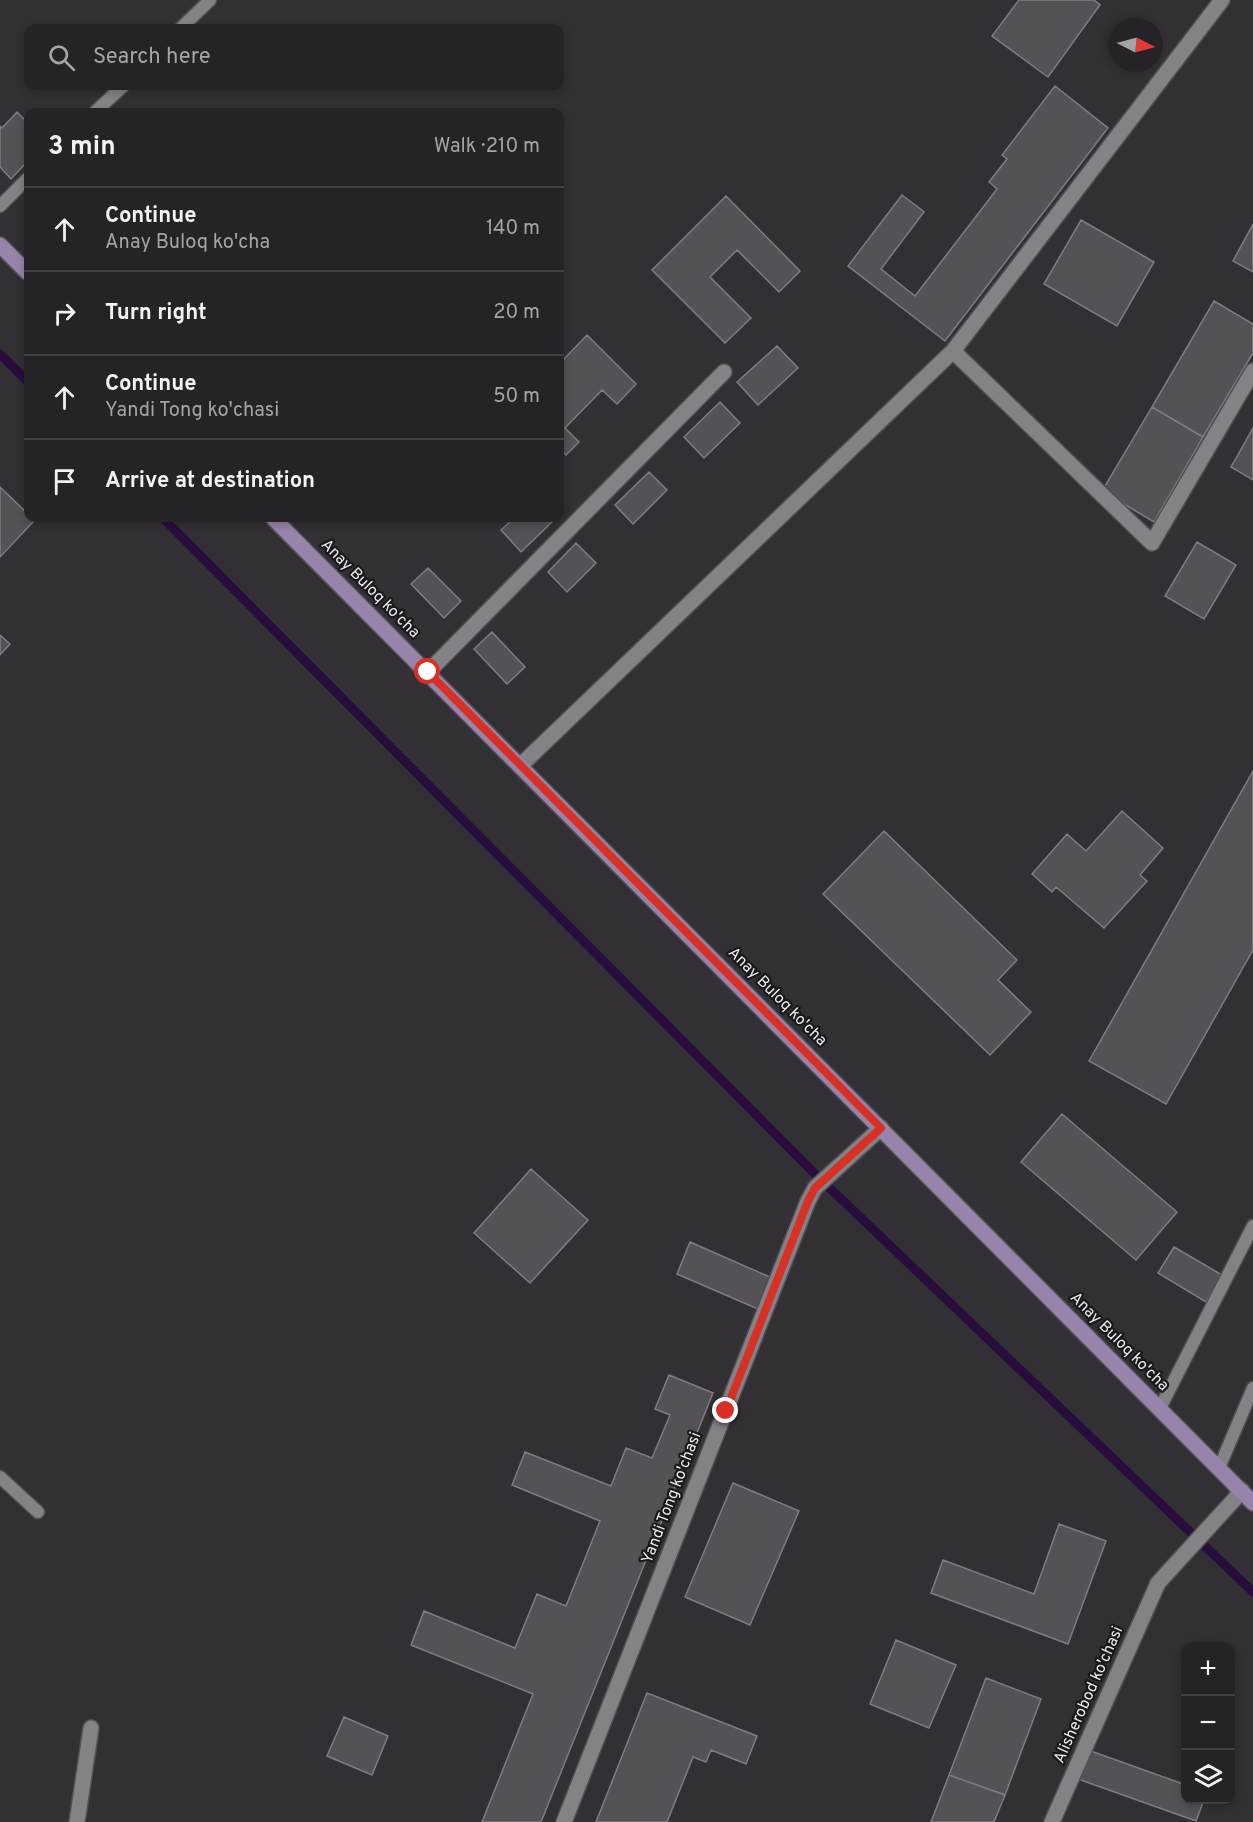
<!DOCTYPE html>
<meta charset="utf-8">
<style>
:root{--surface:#262328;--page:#322f34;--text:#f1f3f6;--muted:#a4a4a8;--line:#424045}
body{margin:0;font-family:Overpass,sans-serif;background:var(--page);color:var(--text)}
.controls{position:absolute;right:18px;bottom:18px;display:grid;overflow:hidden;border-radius:12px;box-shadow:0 3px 9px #0003}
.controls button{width:54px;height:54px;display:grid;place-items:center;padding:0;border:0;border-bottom:2px solid var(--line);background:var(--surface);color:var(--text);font:30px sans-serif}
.compass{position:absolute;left:1109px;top:18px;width:54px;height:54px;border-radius:50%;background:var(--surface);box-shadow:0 3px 9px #0003;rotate:96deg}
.stop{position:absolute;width:18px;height:18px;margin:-14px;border:4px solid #d93025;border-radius:50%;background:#fff}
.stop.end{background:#d93025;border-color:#fff;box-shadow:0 2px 6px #0008}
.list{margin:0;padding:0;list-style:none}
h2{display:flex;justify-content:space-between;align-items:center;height:78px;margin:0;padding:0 24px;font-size:26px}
h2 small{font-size:20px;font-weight:400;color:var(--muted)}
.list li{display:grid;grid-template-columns:39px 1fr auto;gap:18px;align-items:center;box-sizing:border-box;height:84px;padding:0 24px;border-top:2px solid var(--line)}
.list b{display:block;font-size:22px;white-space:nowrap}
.list p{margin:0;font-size:20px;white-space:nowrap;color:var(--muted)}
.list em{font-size:20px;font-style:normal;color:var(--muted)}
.icon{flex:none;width:33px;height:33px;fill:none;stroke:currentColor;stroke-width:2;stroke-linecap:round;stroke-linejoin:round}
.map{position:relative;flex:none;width:1253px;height:1822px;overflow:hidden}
.search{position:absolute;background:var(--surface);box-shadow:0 3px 9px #0003;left:24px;top:24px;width:540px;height:66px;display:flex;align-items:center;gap:15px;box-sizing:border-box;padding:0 21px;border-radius:12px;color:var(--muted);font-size:22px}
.panel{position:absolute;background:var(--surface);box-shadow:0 3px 9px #0003;left:24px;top:108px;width:540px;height:414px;border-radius:12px}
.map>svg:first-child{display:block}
</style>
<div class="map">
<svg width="1253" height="1822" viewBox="0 0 1253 1822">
<rect width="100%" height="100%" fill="#322f35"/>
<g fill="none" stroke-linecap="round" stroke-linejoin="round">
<path stroke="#280d3c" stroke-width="9" d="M 0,354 L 28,382
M 163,518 L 814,1173 L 1253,1592"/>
</g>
<path fill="#545157" stroke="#807c83" stroke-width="1.5" d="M 1019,0 L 1094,0 L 1100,5 L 1048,77 L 992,36 Z
M 1055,86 L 1108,128 L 945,341 L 848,266 L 902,195 L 924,212 L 881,269 L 915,296 L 997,189 L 989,182 L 1007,159 L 1002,155 Z
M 17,112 L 28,123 L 28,161 L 11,179 L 0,167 L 0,126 L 2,128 Z
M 726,196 L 800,271 L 779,292 L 737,250 L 710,277 L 751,318 L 725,343 L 652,270 Z
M 1081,220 L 1154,262 L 1117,326 L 1044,284 Z
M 1253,224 L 1253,272 L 1233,261 Z
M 1214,301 L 1253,324 L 1253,353 L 1203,437 L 1152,407 Z
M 587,335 L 636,384 L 617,404 L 602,390 L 565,428 L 579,442 L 566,455 L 560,449 L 560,363 Z
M 777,346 L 798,368 L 758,405 L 737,382 Z
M 720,402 L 740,423 L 704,458 L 684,437 Z
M 1152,407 L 1203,437 L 1154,522 L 1102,491 Z
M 1253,428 L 1253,480 L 1231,467 Z
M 649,472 L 667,490 L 633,524 L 615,505 Z
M 0,487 L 28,514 L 28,518 L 35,520 L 0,557 Z
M 514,518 L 550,518 L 553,521 L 521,552 L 501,530 Z
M 1197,542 L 1236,565 L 1204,619 L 1165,596 Z
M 576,543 L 596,563 L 567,592 L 548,572 Z
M 428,568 L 461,601 L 444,618 L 411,584 Z
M 492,632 L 525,667 L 507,684 L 474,649 Z
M 0,635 L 10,644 L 0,655 Z
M 1253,771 L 1253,950 L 1166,1104 L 1089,1061 Z
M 1122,811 L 1163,848 L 1140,875 L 1147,881 L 1104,928 L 1056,887 L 1052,892 L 1032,874 L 1067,834 L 1086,851 Z
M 884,831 L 1017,960 L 998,980 L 1031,1012 L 990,1055 L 823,894 Z
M 1062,1114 L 1177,1212 L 1136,1260 L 1021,1162 Z
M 531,1169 L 588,1220 L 530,1283 L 474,1233 Z
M 690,1242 L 772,1278 L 758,1309 L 677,1274 Z
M 1174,1247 L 1222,1275 L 1206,1302 L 1158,1273 Z
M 669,1375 L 713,1393 L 541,1822 L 482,1822 L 533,1694 L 411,1645 L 424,1611 L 515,1648 L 537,1594 L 566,1606 L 600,1521 L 512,1485 L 525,1452 L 611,1486 L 626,1448 L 652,1458 L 670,1415 L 655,1409 Z
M 733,1483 L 799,1511 L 750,1625 L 685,1597 Z
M 1059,1524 L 1106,1541 L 1068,1644 L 931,1593 L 943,1560 L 1034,1594 Z
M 896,1640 L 956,1665 L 929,1728 L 870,1704 Z
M 986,1678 L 1041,1699 L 1005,1795 L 949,1775 Z
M 647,1693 L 757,1736 L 746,1764 L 711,1750 L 706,1762 L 693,1757 L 667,1822 L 596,1822 Z
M 344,1717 L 388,1736 L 372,1775 L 327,1756 Z
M 1088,1750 L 1186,1785 L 1186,1800 L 1204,1800 L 1196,1821 L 1078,1779 Z
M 949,1775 L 1005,1795 L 994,1822 L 931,1822 Z"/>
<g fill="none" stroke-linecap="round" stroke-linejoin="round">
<defs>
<path id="service" d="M 181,28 L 210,0
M 95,112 L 123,86
M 0,206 L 28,178
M 1160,1408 L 1253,1226
M 1219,1468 L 1253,1388
M 0,1477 L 38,1512"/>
<path id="minor" d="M 953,351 L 1152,543 L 1253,371
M 428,672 L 724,372
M 521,765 L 953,351 L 1222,0
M 77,1822 L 91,1728
M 564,1822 L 808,1201 L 815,1188 L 881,1128
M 1052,1822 L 1158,1583 L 1242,1491"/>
<path id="secondary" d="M 0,245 L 28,273
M 273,518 L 1253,1503"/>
</defs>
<use href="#service" stroke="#504e53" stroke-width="15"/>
<use href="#minor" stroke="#504e53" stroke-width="18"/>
<use href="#secondary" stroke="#504e53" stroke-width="18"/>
<use href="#service" stroke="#848187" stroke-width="12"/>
<use href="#minor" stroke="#848187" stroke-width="15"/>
<use href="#secondary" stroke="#9884aa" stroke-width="15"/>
</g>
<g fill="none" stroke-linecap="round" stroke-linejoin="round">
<path stroke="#d93025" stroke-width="8" d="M 428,672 L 881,1128 L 815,1188 L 808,1201 L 726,1411"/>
</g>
<g text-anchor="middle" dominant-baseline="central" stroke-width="4.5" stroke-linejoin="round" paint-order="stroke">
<g font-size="16" fill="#ebe9ed" stroke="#19181b">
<text transform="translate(370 589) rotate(45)">Anay Buloq ko'cha</text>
<text transform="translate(777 997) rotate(45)">Anay Buloq ko'cha</text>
<text transform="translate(1119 1342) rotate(45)">Anay Buloq ko'cha</text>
<text transform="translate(672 1498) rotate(-69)">Yandi Tong ko'chasi</text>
<text transform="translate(1089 1695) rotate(-66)">Alisherobod ko'chasi</text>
</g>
</g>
</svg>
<div class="controls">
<button>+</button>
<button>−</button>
<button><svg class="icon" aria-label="layers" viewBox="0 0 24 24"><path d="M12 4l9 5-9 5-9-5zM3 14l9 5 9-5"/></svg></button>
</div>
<svg class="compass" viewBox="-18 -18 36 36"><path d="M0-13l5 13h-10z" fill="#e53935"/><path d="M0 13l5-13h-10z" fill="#a4a4a8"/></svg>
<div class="stop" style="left:428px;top:672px"></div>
<div class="stop end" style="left:726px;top:1411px"></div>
<div class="search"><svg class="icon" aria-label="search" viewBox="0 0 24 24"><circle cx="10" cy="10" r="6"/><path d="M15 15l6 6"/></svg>Search here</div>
<section class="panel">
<h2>3 min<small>Walk · 210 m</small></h2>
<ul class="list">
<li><svg class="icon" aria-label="ahead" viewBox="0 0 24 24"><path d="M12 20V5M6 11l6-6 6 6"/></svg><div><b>Continue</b><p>Anay Buloq ko'cha</p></div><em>140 m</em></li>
<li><svg class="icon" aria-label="right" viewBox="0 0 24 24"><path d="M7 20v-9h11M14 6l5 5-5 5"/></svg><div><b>Turn right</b></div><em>20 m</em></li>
<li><svg class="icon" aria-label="ahead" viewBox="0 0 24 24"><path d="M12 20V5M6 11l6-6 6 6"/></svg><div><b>Continue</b><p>Yandi Tong ko'chasi</p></div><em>50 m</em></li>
<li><svg class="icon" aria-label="arrive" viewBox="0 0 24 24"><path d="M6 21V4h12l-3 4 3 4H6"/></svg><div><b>Arrive at destination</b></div></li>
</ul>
</section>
</div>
